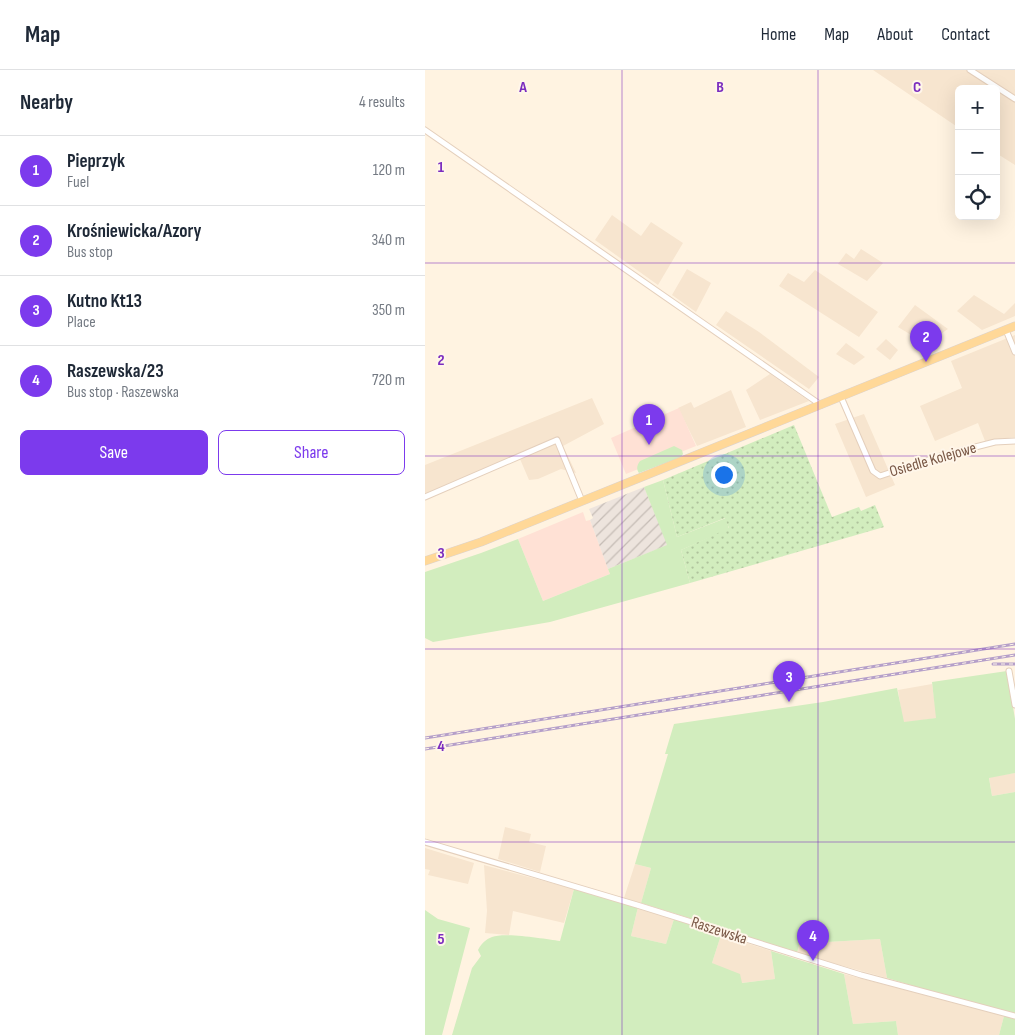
<!DOCTYPE html>
<meta charset="utf-8">
<style>
:root{--surface:#fff;--page:#f2f2f3;--text:#1f2937;--muted:#747a83;--line:#e0e1e3;--accent:#7c3aed}
body{margin:0;font-family:"Sofia Sans Condensed",sans-serif;background:var(--page);color:var(--text)}
.controls{position:absolute;right:15px;top:15px;display:grid;overflow:hidden;border-radius:8px;box-shadow:0 5px 20px #0002}
.controls button{width:45px;height:45px;display:grid;place-items:center;padding:0;border:0;border-bottom:1px solid var(--line);background:var(--surface);color:var(--text);font:25px sans-serif}
.you{position:absolute;left:298px;top:404px;width:18px;height:18px;margin:-12px;border:4px solid #fff;border-radius:50%;background:#1a73e8;box-shadow:0 0 0 8px #1a73e833}
.badge{display:grid;place-items:center;width:32px;height:32px;border-radius:50%;background:var(--accent);color:#fff;font-size:16px;font-weight:700}
.pin{position:absolute;translate:-50% -41px;filter:drop-shadow(0 1px 2px #0008)}
.pin::after{content:'';position:absolute;top:26px;width:18px;height:15px;background:inherit;clip-path:polygon(0 0,100% 0,50% 100%)}
.list{margin:0;padding:0;list-style:none}
h2{display:flex;justify-content:space-between;align-items:center;height:65px;margin:0;padding:0 20px;font-size:21px}
h2 small{font-size:16px;font-weight:400;color:var(--muted)}
.list li{display:grid;grid-template-columns:32px 1fr auto;gap:15px;align-items:center;box-sizing:border-box;height:70px;padding:0 20px;border-top:1px solid var(--line)}
.list b{display:block;font-size:19px;white-space:nowrap}
.list p{margin:0;font-size:16px;white-space:nowrap;color:var(--muted)}
.list em{font-size:16px;font-style:normal;color:var(--muted)}
.actions{display:flex;gap:10px;padding:15px 20px}
.actions a{flex:1;padding:11px 0;border:1px solid var(--accent);border-radius:8px;text-align:center;font-size:18px;color:var(--accent)}
.actions .main{background:var(--accent);color:#fff}
.icon{flex:none;width:28px;height:28px;fill:none;stroke:currentColor;stroke-width:2;stroke-linecap:round;stroke-linejoin:round}
.map{position:relative;flex:none;width:590px;height:965px;overflow:hidden}
header{display:flex;align-items:center;gap:30px;box-sizing:border-box;height:70px;padding:0 25px;background:var(--surface);border-bottom:1px solid var(--line)}
header strong{font-size:24px}
nav{display:flex;gap:28px;margin-inline-start:auto;font-size:18px}
main{display:flex}
aside{flex:1;background:var(--surface)}
.map>svg:first-child{display:block}
</style>
<header>
<strong>Map</strong>
<nav><a>Home</a><a>Map</a><a>About</a><a>Contact</a></nav>
</header>
<main>
<aside>
<h2>Nearby<small>4 results</small></h2>
<ul class="list">
<li><span class="badge">1</span><div><b>Pieprzyk</b><p>Fuel</p></div><em>120 m</em></li>
<li><span class="badge">2</span><div><b>Krośniewicka/Azory</b><p>Bus stop</p></div><em>340 m</em></li>
<li><span class="badge">3</span><div><b>Kutno Kt13</b><p>Place</p></div><em>350 m</em></li>
<li><span class="badge">4</span><div><b>Raszewska/23</b><p>Bus stop · Raszewska</p></div><em>720 m</em></li>
</ul>
<div class="actions"><a class="main">Save</a><a>Share</a></div>
</aside>
<div class="map">
<svg width="590" height="965" viewBox="0 0 590 965">
<defs>
<pattern id="industrial-furrows" width="10" height="10" patternUnits="userSpaceOnUse" patternTransform="scale(1.25)"><rect width="10" height="10" fill="#ede4dd"/><path d="M-1 1l2-2M0 10L10 0M9 11l2-2" fill="none" stroke="#c5bcb5"/></pattern>
<pattern id="garden-dots" width="8" height="8" patternUnits="userSpaceOnUse" patternTransform="scale(1.25)"><rect width="8" height="8" fill="#d2edbe"/><path d="M2 2h.1M6 6h.1" fill="none" stroke="#afc39c" stroke-width="1.8" stroke-linecap="round"/></pattern>
</defs>
<rect width="100%" height="100%" fill="#fff3e1"/>
<path fill="#f7e5cf" d="M 448,0 L 590,0 L 590,95 L 571,83 L 571,19 L 534,19 L 534,58 Z
M 187,145 L 216,166 L 226,152 L 258,173 L 233,215 L 170,170 Z
M 436,179 L 458,193 L 442,211 L 413,194 L 421,183 L 429,189 Z
M 262,199 L 286,213 L 271,242 L 247,225 Z
M 390,200 L 453,242 L 434,267 L 354,216 L 363,203 L 379,212 Z
M 549,225 L 579,244 L 590,233 L 590,246 L 557,260 L 532,241 Z
M 490,235 L 523,259 L 501,274 L 473,257 Z
M 301,241 L 334,262 L 394,307 L 384,319 L 291,255 Z
M 590,265 L 590,367 L 560,371 L 553,353 L 510,371 L 495,336 L 537,318 L 526,291 Z
M 461,269 L 473,280 L 465,290 L 451,279 Z
M 421,273 L 440,287 L 429,295 L 411,284 Z
M 345,304 L 384,331 L 335,350 L 321,320 Z
M 306,320 L 321,357 L 272,376 L 253,338 L 266,332 L 269,338 Z
M 167,328 L 179,354 L 138,376 L 151,403 L 136,399 L 113,409 L 104,410 L 95,389 L 0,429 L 0,395 Z
M 439,344 L 470,415 L 441,427 L 410,354 Z
M 507,614 L 512,648 L 478,653 L 473,620 Z
M 590,703 L 590,722 L 567,726 L 564,707 Z
M 80,757 L 106,764 L 104,772 L 121,776 L 115,802 L 73,789 Z
M 0,778 L 49,793 L 43,814 L 3,805 L 5,800 L 0,799 Z
M 210,794 L 226,798 L 216,833 L 199,828 Z
M 59,795 L 149,819 L 139,853 L 88,841 L 84,865 L 60,863 L 62,841 Z
M 213,837 L 249,849 L 241,874 L 206,866 Z
M 380,851 L 399,855 L 395,871 L 402,872 L 455,869 L 462,908 L 372,883 Z
M 296,865 L 346,881 L 350,909 L 316,913 L 287,893 Z
M 419,904 L 579,946 L 574,965 L 473,965 L 471,951 L 428,954 Z"/>
<path fill="#ffe1d5" d="M 254,338 L 271,376 L 201,404 L 186,368 Z
M 158,442 L 161,451 L 165,450 L 185,504 L 118,531 L 93,469 Z"/>
<path fill="url(#industrial-furrows)" d="M 219,417 L 243,475 L 183,499 L 165,450 L 168,448 L 164,439 Z"/>
<path fill="#d2edbe" d="M 249,376 L 257,380 L 258,384 L 256,387 L 214,403 C 211,399 212,395 215,391 Z
M 238,410 L 252,467 L 301,448 L 304,459 L 256,480 L 265,513 L 125,552 L 8,572 L 0,568 L 0,502 L 56,483 L 93,469 L 118,531 L 185,504 L 183,499 L 242,475 L 219,417 Z
M 582,601 L 590,649 L 590,703 L 564,708 L 567,726 L 590,722 L 590,944 L 572,941 L 462,908 L 455,869 L 402,872 L 394,871 L 399,855 L 380,851 L 372,883 L 345,876 L 293,857 L 216,833 L 226,798 L 210,794 L 243,684 L 240,684 L 249,654 L 398,632 L 472,618 L 479,652 L 511,648 L 507,612 Z
M 149,819 L 213,837 L 206,866 L 241,874 L 249,849 L 296,865 L 287,893 L 315,904 L 317,913 L 350,909 L 346,881 L 419,904 L 428,954 L 471,951 L 473,965 L 27,965 L 47,898 L 56,886 L 53,880 C 56,874 61,869 67,867 C 80,862 120,869 135,871 Z
M 0,840 L 13,849 L 45,858 L 17,965 L 0,965 Z
M 579,946 L 590,949 L 590,965 L 574,965 Z"/>
<path fill="url(#garden-dots)" d="M 369,355 L 407,447 L 434,437 L 436,441 L 450,435 L 459,457 L 265,513 L 256,480 L 304,458 L 300,448 L 252,467 L 238,410 Z"/>
<g fill="none" stroke-linecap="round" stroke-linejoin="round">
<defs>
<path id="minor" d="M 545,0 L 590,29
M 0,60 L 396,335
M 581,260 L 590,282
M 416,327 L 448,401 L 455,406 L 515,386 L 570,372 L 590,371
M 0,427 L 132,370 L 157,431
M 584,601 L 590,635
M 0,772 L 212,835 L 436,905 L 590,946"/>
<path id="primary" d="M 0,491 L 56,472 L 590,256"/>
</defs>
<use href="#minor" stroke="#e4cfbc" stroke-width="7"/>
<use href="#primary" stroke="#dcd3cf" stroke-width="9"/>
<use href="#minor" stroke="#fff" stroke-width="5"/>
<use href="#primary" stroke="#ffd898" stroke-width="8"/>
<defs>
<path id="rail" d="M 568,594 L 590,594
M 0,668 L 590,574
M 0,679 L 590,585"/>
</defs>
<use href="#rail" stroke="#b59fc9" stroke-width="3"/>
<use href="#rail" stroke="#fff6ea" stroke-width="1" stroke-dasharray="4" stroke-linecap="butt"/>
</g>
<path fill="none" stroke="#7b2cbf" stroke-width="1" stroke-opacity="0.55" d="M 197,0 L 197,965M 393,0 L 393,965M 0,193 L 590,193M 0,386 L 590,386M 0,579 L 590,579M 0,772 L 590,772"/>
<g text-anchor="middle" dominant-baseline="central" stroke-width="4" stroke-linejoin="round" paint-order="stroke">
<g font-size="16" fill="#795745" stroke="#fff6ea">
<text transform="translate(508 390) rotate(-16)">Osiedle Kolejowe</text>
<text transform="translate(294 861) rotate(18)">Raszewska</text>
</g>
</g>
<g font-size="16" text-anchor="middle" font-weight="bold" fill="#7b2cbf" stroke="#fff6ea" stroke-width="4" stroke-linejoin="round" paint-order="stroke">
<text x="98" y="22">A</text>
<text x="295" y="22">B</text>
<text x="492" y="22">C</text>
<text x="16" y="102">1</text>
<text x="16" y="295">2</text>
<text x="16" y="488">3</text>
<text x="16" y="681">4</text>
<text x="16" y="874">5</text>
</g>
</svg>
<div class="controls">
<button>+</button>
<button>−</button>
<button><svg class="icon" aria-label="locate" viewBox="0 0 24 24"><circle cx="12" cy="12" r="6"/><path d="M12 2v4M12 18v4M2 12h4M18 12h4"/></svg></button>
</div>
<div class="you"></div>
<div class="pin badge" style="left:224px;top:375px">1</div>
<div class="pin badge" style="left:501px;top:292px">2</div>
<div class="pin badge" style="left:364px;top:632px">3</div>
<div class="pin badge" style="left:388px;top:891px">4</div>
</div>
</main>
